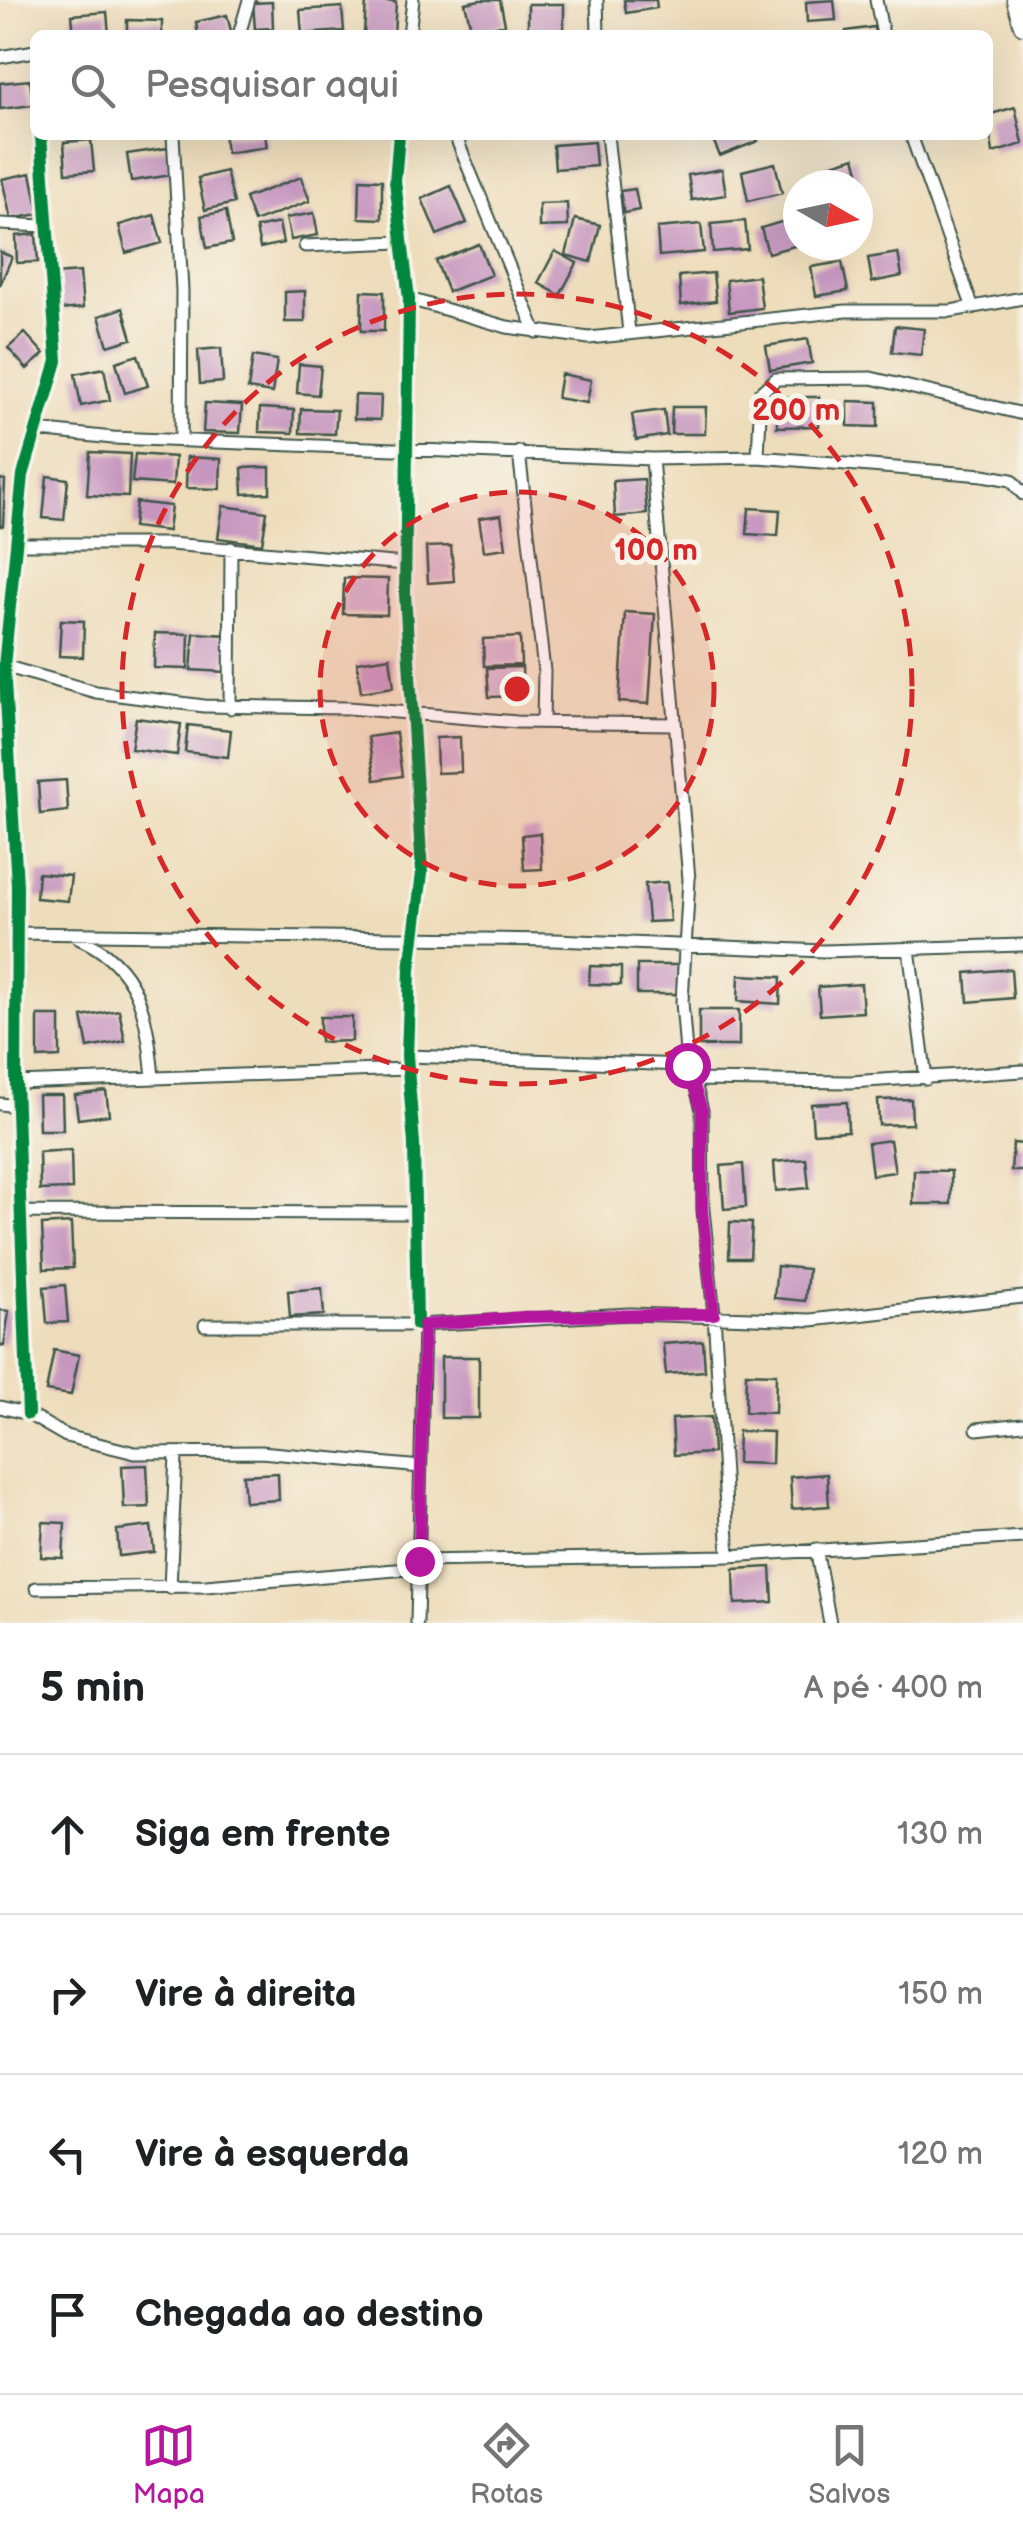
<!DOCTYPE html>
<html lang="pt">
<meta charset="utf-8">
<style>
:root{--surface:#fff;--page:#f2f2f2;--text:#202124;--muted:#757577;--line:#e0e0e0;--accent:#b5179e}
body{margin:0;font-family:"Balsamiq Sans",sans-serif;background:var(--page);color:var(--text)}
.compass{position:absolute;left:783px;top:170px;width:90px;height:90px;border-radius:50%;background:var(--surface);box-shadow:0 10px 40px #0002;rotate:99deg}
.stop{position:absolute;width:30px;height:30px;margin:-22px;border:8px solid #b5179e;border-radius:50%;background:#fff}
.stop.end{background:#b5179e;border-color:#fff;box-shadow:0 2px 10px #0008}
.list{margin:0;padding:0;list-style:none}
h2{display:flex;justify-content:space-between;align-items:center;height:130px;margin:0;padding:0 40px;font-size:42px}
h2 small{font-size:32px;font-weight:400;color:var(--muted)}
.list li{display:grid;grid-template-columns:65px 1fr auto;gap:30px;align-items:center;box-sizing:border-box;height:160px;padding:0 40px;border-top:2px solid var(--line)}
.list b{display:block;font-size:38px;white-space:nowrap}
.list em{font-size:32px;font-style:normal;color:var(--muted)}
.icon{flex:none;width:55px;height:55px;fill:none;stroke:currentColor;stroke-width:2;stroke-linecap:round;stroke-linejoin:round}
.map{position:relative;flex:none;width:1023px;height:1623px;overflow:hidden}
.search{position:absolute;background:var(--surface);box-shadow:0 10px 40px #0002;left:30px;right:30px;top:30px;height:110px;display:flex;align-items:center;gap:25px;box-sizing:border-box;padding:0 35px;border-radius:15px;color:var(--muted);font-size:38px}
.sheet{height:770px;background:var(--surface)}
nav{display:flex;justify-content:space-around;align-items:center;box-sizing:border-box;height:140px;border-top:2px solid var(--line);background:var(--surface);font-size:28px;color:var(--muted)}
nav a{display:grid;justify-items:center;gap:5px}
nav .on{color:var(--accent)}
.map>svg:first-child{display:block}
</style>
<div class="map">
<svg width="1023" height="1623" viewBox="0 0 1023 1623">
<rect width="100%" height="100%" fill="#f7f3e8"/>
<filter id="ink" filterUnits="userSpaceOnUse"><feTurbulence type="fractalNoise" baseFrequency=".01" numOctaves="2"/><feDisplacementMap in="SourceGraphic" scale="20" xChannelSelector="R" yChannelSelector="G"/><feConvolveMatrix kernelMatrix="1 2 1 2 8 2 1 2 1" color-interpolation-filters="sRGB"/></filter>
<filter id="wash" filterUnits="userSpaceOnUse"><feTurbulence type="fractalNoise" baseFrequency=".0048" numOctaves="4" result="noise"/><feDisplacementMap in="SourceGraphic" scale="40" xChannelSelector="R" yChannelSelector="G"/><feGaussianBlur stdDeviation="2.25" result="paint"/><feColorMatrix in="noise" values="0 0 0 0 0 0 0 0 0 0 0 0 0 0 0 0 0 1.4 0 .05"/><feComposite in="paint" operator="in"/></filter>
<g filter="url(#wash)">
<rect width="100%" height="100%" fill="#edb"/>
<g id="blocks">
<path fill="#c797c0" d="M 366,0 L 396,2 L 394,35 L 364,35 Z
M 480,0 L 500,0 L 505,24 L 472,32 L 465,3 Z
M 624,0 L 656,0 L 657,8 L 626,13 Z
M 834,0 L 836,20 L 807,22 L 806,2 Z
M 272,2 L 273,28 L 255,29 L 253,3 Z
M 528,4 L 564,4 L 564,35 L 528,35 Z
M 342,7 L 344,31 L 302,34 L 300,10 Z
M 107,12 L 109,35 L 74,35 L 72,15 Z
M 227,15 L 232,35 L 198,35 L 196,22 Z
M 127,20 L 162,21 L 162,35 L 127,35 Z
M 874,27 L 875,35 L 846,35 L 846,31 Z
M 30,80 L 33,105 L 0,109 L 0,83 Z
M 1015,107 L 1023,144 L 993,153 L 988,115 Z
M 224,135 L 265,135 L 267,147 L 226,153 Z
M 711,135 L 756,135 L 758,141 L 720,156 Z
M 91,140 L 94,171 L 66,173 L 64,142 Z
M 594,142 L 596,166 L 555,169 L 553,145 Z
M 168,148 L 172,175 L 131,181 L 127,154 Z
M 855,157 L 861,179 L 828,185 L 823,167 Z
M 775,163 L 782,193 L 748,201 L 742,171 Z
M 722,169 L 726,195 L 692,200 L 688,175 Z
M 226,171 L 234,203 L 205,210 L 198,178 Z
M 31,173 L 39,214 L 11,219 L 2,179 Z
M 301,177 L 310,201 L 254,222 L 245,198 Z
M 360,179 L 382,180 L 382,219 L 359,218 Z
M 451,186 L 467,223 L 437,235 L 422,199 Z
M 635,189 L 639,210 L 624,213 L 620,191 Z
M 567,203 L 568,226 L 539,227 L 539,204 Z
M 226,211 L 232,243 L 207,248 L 201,216 Z
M 314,213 L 318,235 L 291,240 L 286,218 Z
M 154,215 L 162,243 L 126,253 L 119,225 Z
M 798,217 L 798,245 L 768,253 L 761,228 Z
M 575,219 L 600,225 L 591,262 L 566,255 Z
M 745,221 L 748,249 L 713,252 L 711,224 Z
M 279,223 L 283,243 L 260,248 L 256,228 Z
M 701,224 L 704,252 L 659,256 L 657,228 Z
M 36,234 L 38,262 L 17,263 L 16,236 Z
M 479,244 L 491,275 L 448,292 L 436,261 Z
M 555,251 L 577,263 L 560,295 L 538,283 Z
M 0,252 L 12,257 L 0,285 Z
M 898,253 L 902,276 L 872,282 L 868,258 Z
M 842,262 L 848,291 L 816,296 L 811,267 Z
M 80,272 L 83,308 L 58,310 L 55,274 Z
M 713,273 L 716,301 L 681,305 L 679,276 Z
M 758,276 L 762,308 L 729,312 L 726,280 Z
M 305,291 L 305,322 L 285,322 L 285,292 Z
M 362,291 L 384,292 L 384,331 L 361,331 Z
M 123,308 L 132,339 L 108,346 L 99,316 Z
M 895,326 L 924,329 L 921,355 L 892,352 Z
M 25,333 L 44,354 L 27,369 L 8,348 Z
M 808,339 L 812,363 L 770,370 L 766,346 Z
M 221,348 L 223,382 L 200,384 L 198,350 Z
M 138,355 L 148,386 L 125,393 L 116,362 Z
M 253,356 L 277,360 L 272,393 L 248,389 Z
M 299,364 L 321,366 L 318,395 L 297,393 Z
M 104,368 L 110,400 L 81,406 L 75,374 Z
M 561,374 L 591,380 L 587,403 L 557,398 Z
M 355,395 L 381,396 L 380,420 L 354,419 Z
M 777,397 L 819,397 L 819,426 L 777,427 Z
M 848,401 L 878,402 L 878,427 L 848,426 Z
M 205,403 L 242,405 L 240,433 L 203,432 Z
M 672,407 L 706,407 L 705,434 L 671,434 Z
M 260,408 L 294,410 L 293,433 L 259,432 Z
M 301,409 L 337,410 L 335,434 L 300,433 Z
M 664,410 L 667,435 L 636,440 L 632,414 Z
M 90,452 L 130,454 L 128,497 L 87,495 Z
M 135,454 L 175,457 L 173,485 L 132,482 Z
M 187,457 L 221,459 L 220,489 L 186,488 Z
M 270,467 L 270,493 L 243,494 L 242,468 Z
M 47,476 L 68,479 L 64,520 L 43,518 Z
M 0,479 L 5,480 L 3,526 L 0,526 Z
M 644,479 L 647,514 L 615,517 L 613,481 Z
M 136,502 L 171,506 L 168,531 L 133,527 Z
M 223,506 L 267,512 L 262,544 L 218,538 Z
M 749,508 L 780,510 L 778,536 L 747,534 Z
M 501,515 L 506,548 L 484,551 L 479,518 Z
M 451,546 L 454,581 L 428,583 L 426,547 Z
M 344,578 L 388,579 L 387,615 L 343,614 Z
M 625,612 L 655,614 L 649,704 L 619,702 Z
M 61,620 L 84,621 L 83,657 L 59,656 Z
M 155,633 L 189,634 L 188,669 L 154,668 Z
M 194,633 L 228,635 L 225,672 L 191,670 Z
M 520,637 L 521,665 L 484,666 L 483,639 Z
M 390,657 L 394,687 L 361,692 L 357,662 Z
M 522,667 L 523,696 L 489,697 L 487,668 Z
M 136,718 L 181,724 L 177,755 L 131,749 Z
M 188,725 L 231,730 L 228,757 L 185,752 Z
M 396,733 L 402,776 L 375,780 L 368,737 Z
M 460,737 L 461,772 L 437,773 L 436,738 Z
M 66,780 L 68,811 L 40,814 L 38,782 Z
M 540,833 L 542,869 L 524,870 L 522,835 Z
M 38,873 L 71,876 L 68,901 L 36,898 Z
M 667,882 L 670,921 L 648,922 L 645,884 Z
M 637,965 L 678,965 L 677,994 L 637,994 Z
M 590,966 L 621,967 L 621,985 L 589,984 Z
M 1011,969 L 1013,998 L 968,1002 L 966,973 Z
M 739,975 L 781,977 L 780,1004 L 738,1001 Z
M 861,984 L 863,1012 L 820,1015 L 818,987 Z
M 119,1010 L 125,1041 L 88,1048 L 82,1017 Z
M 699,1010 L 739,1010 L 739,1046 L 699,1046 Z
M 38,1016 L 60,1016 L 60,1057 L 38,1058 Z
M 320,1017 L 352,1017 L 352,1041 L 320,1042 Z
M 106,1091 L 109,1115 L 78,1119 L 75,1095 Z
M 38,1095 L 62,1095 L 63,1130 L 39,1130 Z
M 911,1099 L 912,1124 L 879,1125 L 878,1100 Z
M 847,1102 L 848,1131 L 813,1133 L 811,1104 Z
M 890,1140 L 895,1172 L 872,1175 L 868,1143 Z
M 1013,1143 L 1023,1144 L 1023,1171 L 1011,1171 Z
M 71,1150 L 72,1189 L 40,1190 L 39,1152 Z
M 806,1159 L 809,1188 L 776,1191 L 774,1162 Z
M 743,1164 L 746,1207 L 724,1209 L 721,1166 Z
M 914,1170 L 951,1171 L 951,1204 L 913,1204 Z
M 730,1222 L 752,1223 L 750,1258 L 729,1258 Z
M 71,1223 L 73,1268 L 44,1269 L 42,1225 Z
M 777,1266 L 808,1269 L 805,1301 L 774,1298 Z
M 65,1285 L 68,1322 L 47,1323 L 44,1287 Z
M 322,1288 L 324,1315 L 290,1317 L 288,1291 Z
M 0,1310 L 9,1311 L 4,1346 L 0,1345 Z
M 703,1341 L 705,1371 L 666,1374 L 663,1344 Z
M 54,1350 L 79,1355 L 71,1395 L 46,1391 Z
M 441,1357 L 479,1357 L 479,1418 L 441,1418 Z
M 746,1373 L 776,1374 L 775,1413 L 745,1412 Z
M 711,1417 L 713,1453 L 674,1455 L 672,1419 Z
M 738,1431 L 773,1432 L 772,1464 L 737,1463 Z
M 147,1465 L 149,1507 L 124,1508 L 122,1466 Z
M 278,1473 L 279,1500 L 245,1502 L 243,1475 Z
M 827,1474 L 829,1506 L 792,1509 L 790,1477 Z
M 43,1522 L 65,1523 L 63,1558 L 41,1557 Z
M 151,1526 L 154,1552 L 119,1556 L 117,1530 Z
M 771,1567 L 773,1602 L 735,1604 L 734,1569 Z"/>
</g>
</g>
<g filter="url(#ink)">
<use href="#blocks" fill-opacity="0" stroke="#3e5548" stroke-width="2.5"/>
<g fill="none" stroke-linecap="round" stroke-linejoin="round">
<defs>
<path id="minor" d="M 597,0 L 598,35
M 876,0 L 883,35
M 239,35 L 249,0
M 409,35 L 413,0
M 0,57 L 35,51
M 173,135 L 182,290 L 181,438
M 399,135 L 395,181 L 409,299 L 405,594 L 422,873 L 410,969 L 407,1056 L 414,1144 L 417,1325
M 455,135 L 536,332
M 607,135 L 629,332
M 911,135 L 973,308
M 0,224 L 46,226
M 305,246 L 400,242
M 409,299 L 507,327 L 589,338 L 846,311 L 951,311 L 1023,298
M 37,430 L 113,438 L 652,459
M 519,452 L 544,671 L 543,722
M 758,457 L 761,392 L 776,379 L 871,378 L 1023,414
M 16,544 L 170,544 L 405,564
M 0,665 L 96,692 L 204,706 L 348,708 L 517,722 L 674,724
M 230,708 L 231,548
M 17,933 L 555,940 L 824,951 L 1023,945
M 78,938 C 140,965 147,1015 153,1077
M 909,949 L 926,1079
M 407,1056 L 687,1065 L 694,1080 L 850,1082 L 1023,1071
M 687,1065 L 682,1002 L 689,879 L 652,459 L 758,457 L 983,475 L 1011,480 L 1023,494
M 694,1080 L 702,1110 L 703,1210 L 714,1314 L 729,1556
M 16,1083 L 407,1069
M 0,1104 L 17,1106
M 20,1212 L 413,1213
M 205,1325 L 417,1325 L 630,1314 L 811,1320 L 1023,1297
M 0,1407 L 28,1414 L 66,1436 L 135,1453 L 261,1452 L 421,1467
M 28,1414 L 16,1083 L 17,885 L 4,666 L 23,475 L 57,361 L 41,135
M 977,1429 L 1023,1424
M 816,1549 L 830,1623
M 419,1561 L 729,1556 L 1023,1537
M 36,1588 L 206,1586 L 419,1568
M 170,1588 L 176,1456
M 417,1623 L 424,1325"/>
<path id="secondary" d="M 1016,0 L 1023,25"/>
</defs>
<use href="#minor" stroke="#3e5548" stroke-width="15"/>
<use href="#secondary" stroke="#3e5548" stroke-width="21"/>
<use href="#minor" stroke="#fff" stroke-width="11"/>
<use href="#secondary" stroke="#fff" stroke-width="18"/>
<defs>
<path id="cycleway" d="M 399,135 L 395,181 L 409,299 L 405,594 L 422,873 L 410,969 L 407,1056 L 414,1144 L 417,1325
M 28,1414 L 16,1083 L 17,885 L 4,666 L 23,475 L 57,361 L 41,135"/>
</defs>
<use href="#cycleway" stroke="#f7f3e8" stroke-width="19"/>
<use href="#cycleway" stroke="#00873e" stroke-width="12"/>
</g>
</g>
<g fill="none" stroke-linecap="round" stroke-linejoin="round" filter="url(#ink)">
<path stroke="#b5179e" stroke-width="12" d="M 419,1561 L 424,1325 L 523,1317 L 714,1314 L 702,1210 L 702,1110 L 687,1065"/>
</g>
<circle cx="517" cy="689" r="197" fill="#d62828" fill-opacity=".12"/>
<g fill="none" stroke="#d62828" stroke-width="5" stroke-dasharray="18 12">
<circle cx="517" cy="689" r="197"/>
<circle cx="517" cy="689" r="395"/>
</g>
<circle cx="517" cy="689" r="15" fill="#d62828" stroke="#f7f3e8" stroke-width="5"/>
<g font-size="30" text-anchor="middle" font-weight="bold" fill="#d62828" stroke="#f7f3e8" stroke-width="10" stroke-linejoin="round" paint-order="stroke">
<text x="796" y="420">200 m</text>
<text x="656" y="560">100 m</text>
</g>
</svg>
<svg class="compass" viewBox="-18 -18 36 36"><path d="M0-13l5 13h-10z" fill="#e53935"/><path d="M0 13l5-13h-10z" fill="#757577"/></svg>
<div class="stop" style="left:687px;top:1065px"></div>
<div class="stop end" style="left:419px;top:1561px"></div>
<div class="search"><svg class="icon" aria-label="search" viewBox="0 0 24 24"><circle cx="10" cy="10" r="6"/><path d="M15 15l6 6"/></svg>Pesquisar aqui</div>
</div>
<section class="sheet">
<h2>5 min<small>A pé · 400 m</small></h2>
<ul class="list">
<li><svg class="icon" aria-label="ahead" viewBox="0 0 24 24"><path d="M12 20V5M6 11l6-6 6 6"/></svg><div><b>Siga em frente</b></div><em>130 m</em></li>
<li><svg class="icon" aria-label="right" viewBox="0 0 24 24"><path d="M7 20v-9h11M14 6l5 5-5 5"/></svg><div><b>Vire à direita</b></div><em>150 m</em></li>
<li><svg class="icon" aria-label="left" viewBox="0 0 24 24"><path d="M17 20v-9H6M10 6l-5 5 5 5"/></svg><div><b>Vire à esquerda</b></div><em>120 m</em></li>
<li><svg class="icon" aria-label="arrive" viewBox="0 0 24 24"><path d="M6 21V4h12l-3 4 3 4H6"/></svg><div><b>Chegada ao destino</b></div></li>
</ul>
</section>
<nav>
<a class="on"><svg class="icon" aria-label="map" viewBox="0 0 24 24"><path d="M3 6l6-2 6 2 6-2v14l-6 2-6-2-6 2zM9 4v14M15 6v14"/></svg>Mapa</a>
<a><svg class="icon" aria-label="directions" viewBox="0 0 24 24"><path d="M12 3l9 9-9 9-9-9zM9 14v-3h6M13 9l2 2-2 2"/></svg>Rotas</a>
<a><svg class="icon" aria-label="saved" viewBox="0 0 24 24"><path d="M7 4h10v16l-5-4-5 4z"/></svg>Salvos</a>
</nav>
